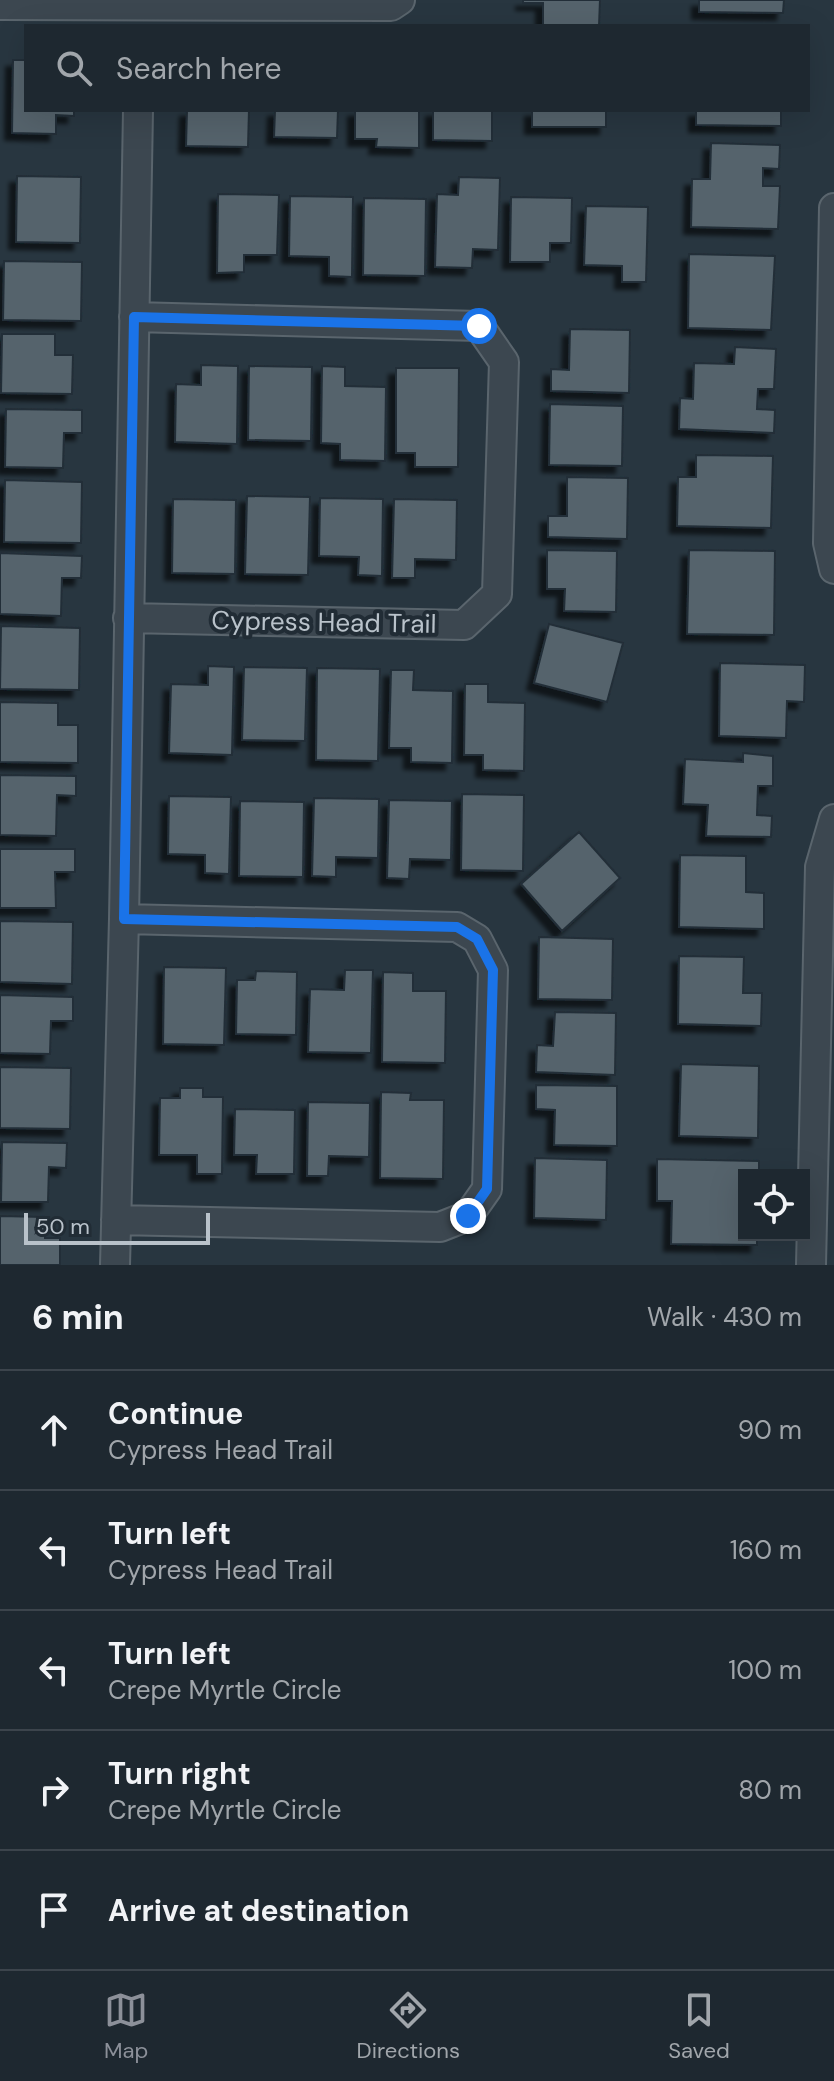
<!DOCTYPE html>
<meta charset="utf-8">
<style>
:root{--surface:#1e2830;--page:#2b343c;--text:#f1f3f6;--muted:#a1a6ab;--line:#3c444c;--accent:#8c9099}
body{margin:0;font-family:"DM Sans",sans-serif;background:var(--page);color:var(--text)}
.controls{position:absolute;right:24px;bottom:24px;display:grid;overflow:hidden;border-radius:0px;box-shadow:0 8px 32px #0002}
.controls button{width:72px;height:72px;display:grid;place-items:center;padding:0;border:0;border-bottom:2px solid var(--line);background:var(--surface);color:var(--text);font:40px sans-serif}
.scale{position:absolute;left:24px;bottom:20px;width:186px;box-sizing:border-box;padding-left:8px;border:4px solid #b9c2ca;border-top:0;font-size:22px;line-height:28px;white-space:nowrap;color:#b9c2ca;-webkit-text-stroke:6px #212c35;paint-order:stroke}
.stop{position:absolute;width:24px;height:24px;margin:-18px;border:6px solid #1a73e8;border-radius:50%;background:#fff}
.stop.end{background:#1a73e8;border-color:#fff;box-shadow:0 2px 8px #0008}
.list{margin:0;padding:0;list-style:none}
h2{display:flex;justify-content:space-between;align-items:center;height:104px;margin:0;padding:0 32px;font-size:34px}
h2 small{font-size:26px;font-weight:400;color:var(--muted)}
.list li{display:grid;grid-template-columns:52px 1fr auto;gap:24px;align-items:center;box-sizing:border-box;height:120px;padding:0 32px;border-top:2px solid var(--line)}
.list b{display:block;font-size:30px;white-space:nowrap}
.list p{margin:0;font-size:26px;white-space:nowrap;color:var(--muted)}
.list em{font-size:26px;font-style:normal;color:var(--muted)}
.icon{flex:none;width:44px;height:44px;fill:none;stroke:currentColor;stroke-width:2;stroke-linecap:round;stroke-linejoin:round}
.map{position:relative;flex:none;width:834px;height:1265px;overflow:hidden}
.search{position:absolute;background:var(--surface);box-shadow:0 8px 32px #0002;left:24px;right:24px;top:24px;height:88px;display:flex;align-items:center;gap:20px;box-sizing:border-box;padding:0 28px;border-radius:0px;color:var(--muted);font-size:30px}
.sheet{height:704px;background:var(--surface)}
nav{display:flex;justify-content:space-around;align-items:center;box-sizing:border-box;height:112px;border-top:2px solid var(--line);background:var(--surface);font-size:22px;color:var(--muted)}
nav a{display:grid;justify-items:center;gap:4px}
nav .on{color:var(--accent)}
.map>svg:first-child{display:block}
</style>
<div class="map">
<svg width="834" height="1265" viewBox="0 0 834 1265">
<defs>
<filter id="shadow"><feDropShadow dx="-7" dy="7" stdDeviation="2" flood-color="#0009"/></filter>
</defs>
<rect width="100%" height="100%" fill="#283640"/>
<path fill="#54636c" stroke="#232e37" stroke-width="2" filter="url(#shadow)" d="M 523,0 L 600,0 L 599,26 L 543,26 L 543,3 L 523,3 Z
M 699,0 L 784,0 L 783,13 L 699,12 Z
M 13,60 L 26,60 L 26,110 L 74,110 L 74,116 L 56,115 L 56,134 L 12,133 Z
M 187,110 L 249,110 L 248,147 L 186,146 Z
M 275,110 L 338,110 L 337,138 L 274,137 Z
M 355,110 L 419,110 L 419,148 L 376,147 L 377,139 L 355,139 Z
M 433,110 L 492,110 L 492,141 L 433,140 Z
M 532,110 L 606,110 L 606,127 L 532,127 Z
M 696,110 L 781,110 L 781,126 L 696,125 Z
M 711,143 L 780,145 L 779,169 L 763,168 L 763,186 L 780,186 L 778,229 L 691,227 L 692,179 L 710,179 Z
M 17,176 L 81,177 L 80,243 L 16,242 Z
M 459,177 L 500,178 L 498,250 L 473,249 L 472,268 L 435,267 L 437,194 L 458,195 Z
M 218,194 L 279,195 L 277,255 L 244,255 L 244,272 L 217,273 Z
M 290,196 L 353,197 L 352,277 L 329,276 L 329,257 L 289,256 Z
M 511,197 L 572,198 L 571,243 L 550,243 L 550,262 L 510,262 Z
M 364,198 L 426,199 L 425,276 L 363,275 Z
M 586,206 L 648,207 L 646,282 L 622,282 L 622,266 L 584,265 Z
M 689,254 L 775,256 L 771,330 L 688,328 Z
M 4,261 L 82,262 L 81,321 L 3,320 Z
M 570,329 L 630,330 L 629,393 L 551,391 L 551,369 L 569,370 Z
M 2,334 L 55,334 L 55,355 L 73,355 L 72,394 L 1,393 Z
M 735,347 L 776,349 L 774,389 L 758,389 L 757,409 L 775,410 L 774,433 L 679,429 L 680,398 L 693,399 L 694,363 L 734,364 Z
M 201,365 L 238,366 L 237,444 L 175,442 L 176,384 L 201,385 Z
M 249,366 L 312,367 L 311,441 L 248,440 Z
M 322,366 L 345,367 L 345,386 L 386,387 L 385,461 L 340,460 L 340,444 L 321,443 Z
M 396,368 L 459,368 L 458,467 L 415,467 L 415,453 L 396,453 Z
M 550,404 L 623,406 L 622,466 L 549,465 Z
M 6,409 L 82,410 L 82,433 L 64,433 L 63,468 L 5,467 Z
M 696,455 L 773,456 L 771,528 L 677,526 L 678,477 L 696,477 Z
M 567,477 L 628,478 L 627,539 L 548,537 L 548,516 L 567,516 Z
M 5,480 L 82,482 L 81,543 L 4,542 Z
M 247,496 L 310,497 L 308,575 L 245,574 Z
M 320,498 L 383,499 L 382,576 L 358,575 L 359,557 L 319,556 Z
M 173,499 L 236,500 L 235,574 L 172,573 Z
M 394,499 L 457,500 L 456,560 L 415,559 L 415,578 L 392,578 Z
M 547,550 L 617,551 L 616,612 L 564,611 L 565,589 L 547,589 Z
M 689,550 L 775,551 L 774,635 L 687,634 Z
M 0,553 L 82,556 L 81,578 L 62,578 L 61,616 L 0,614 Z
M 549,624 L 623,643 L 607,702 L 534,683 Z
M 1,626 L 80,628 L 79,690 L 0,689 Z
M 720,663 L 805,665 L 804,702 L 787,701 L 786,738 L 719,736 Z
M 208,666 L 234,667 L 232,755 L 169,753 L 171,684 L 208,685 Z
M 244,667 L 307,668 L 305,741 L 242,740 Z
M 317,668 L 380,669 L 378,761 L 316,760 Z
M 391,670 L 414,670 L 413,690 L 453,691 L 452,763 L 411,762 L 411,748 L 389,748 Z
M 465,684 L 488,684 L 488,702 L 525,703 L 524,771 L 483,770 L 483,755 L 464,755 Z
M 0,702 L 58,703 L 58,725 L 78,725 L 78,763 L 0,762 Z
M 743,753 L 773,756 L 773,786 L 758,786 L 757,815 L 772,816 L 771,837 L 706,836 L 708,805 L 683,804 L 685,759 L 743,762 Z
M 0,775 L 76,776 L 76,796 L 57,795 L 56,836 L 0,835 Z
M 462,794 L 524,795 L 523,871 L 461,870 Z
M 169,796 L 231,797 L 229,874 L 205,873 L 205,855 L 168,854 Z
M 314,798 L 379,799 L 378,858 L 336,857 L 336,877 L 312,876 Z
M 389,800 L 452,801 L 451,860 L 410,859 L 409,879 L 387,878 Z
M 240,801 L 304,802 L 303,877 L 239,876 Z
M 579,832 L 620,878 L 562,931 L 521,884 Z
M 0,849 L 75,849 L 75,872 L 55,872 L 56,908 L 0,908 Z
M 680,855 L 746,856 L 746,892 L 764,893 L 764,929 L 679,927 Z
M 0,921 L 73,922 L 72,984 L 0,982 Z
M 539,937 L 613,939 L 612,1000 L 538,999 Z
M 679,956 L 744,957 L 743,993 L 762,993 L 761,1026 L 678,1024 Z
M 164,967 L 226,968 L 224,1045 L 163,1044 Z
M 345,970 L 373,970 L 371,1053 L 308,1052 L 310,989 L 344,990 Z
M 256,971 L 297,972 L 296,1035 L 236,1034 L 237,980 L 255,980 Z
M 383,972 L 413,973 L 413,991 L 446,991 L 445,1063 L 382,1062 Z
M 0,995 L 73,997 L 73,1021 L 51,1021 L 50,1054 L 0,1053 Z
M 555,1012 L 616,1013 L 615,1075 L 536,1072 L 537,1045 L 553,1046 Z
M 681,1064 L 759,1066 L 758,1138 L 679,1136 Z
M 0,1067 L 71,1068 L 70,1129 L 0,1128 Z
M 536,1085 L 617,1086 L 617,1146 L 554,1145 L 555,1110 L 536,1109 Z
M 180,1088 L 203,1088 L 203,1097 L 223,1097 L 222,1174 L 197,1174 L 197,1155 L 159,1155 L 160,1098 L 180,1098 Z
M 381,1092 L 411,1093 L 410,1100 L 444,1100 L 443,1179 L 380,1178 Z
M 308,1102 L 370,1103 L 369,1157 L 329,1156 L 328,1176 L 307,1176 Z
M 235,1109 L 295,1110 L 294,1174 L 256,1174 L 257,1155 L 234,1155 Z
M 2,1142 L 67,1143 L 66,1168 L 49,1167 L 48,1202 L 1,1202 Z
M 535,1158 L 607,1160 L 606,1220 L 534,1218 Z
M 657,1159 L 759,1161 L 759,1175 L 744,1175 L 744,1182 L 741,1181 L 744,1235 L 757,1235 L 757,1245 L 671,1244 L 672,1201 L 657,1201 Z
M 0,1216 L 45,1217 L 45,1238 L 60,1238 L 60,1265 L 0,1265 Z"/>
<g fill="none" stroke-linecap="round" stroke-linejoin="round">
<defs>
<path id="street" d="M 0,5 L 391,6 L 400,0
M 834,208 L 828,543 L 834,569
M 128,618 L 464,625 L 497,594 L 504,362 L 479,326 L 134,317
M 116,1220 L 440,1227 L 468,1216 L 487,1189 L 493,970 L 477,939 L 457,927 L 124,919
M 115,1265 L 124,919 L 138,110
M 811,1265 L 820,867 L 834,819"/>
</defs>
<use href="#street" stroke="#5a656d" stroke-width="32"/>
<use href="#street" stroke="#3c4750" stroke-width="28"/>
</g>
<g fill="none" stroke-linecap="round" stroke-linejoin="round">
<path stroke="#1a73e8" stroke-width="10" d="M 468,1216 L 487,1189 L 493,970 L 477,939 L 457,927 L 124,919 L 134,317 L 479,326"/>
</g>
<g text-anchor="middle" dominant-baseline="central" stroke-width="8" stroke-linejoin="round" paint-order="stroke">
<g font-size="26" fill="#b9c2ca" stroke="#212c35">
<text transform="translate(324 622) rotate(1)">Cypress Head Trail</text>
</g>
</g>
</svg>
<div class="controls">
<button><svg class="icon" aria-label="locate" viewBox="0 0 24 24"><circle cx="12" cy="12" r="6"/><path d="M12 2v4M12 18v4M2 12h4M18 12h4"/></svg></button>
</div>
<div class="scale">50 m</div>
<div class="stop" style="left:479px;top:326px"></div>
<div class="stop end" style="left:468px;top:1216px"></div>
<div class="search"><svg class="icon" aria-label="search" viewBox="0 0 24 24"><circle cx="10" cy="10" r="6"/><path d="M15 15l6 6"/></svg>Search here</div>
</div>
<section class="sheet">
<h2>6 min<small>Walk · 430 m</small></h2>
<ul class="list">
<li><svg class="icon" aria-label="ahead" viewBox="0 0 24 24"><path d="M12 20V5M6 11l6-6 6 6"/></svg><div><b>Continue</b><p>Cypress Head Trail</p></div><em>90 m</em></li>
<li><svg class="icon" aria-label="left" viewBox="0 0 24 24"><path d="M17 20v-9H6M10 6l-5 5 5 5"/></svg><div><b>Turn left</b><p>Cypress Head Trail</p></div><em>160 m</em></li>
<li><svg class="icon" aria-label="left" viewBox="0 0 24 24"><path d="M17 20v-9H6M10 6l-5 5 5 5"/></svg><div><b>Turn left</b><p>Crepe Myrtle Circle</p></div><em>100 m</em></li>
<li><svg class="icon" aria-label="right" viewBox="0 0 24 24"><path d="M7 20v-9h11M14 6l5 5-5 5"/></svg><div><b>Turn right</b><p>Crepe Myrtle Circle</p></div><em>80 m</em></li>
<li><svg class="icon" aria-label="arrive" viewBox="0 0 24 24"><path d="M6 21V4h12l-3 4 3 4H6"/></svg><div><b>Arrive at destination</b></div></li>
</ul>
</section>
<nav>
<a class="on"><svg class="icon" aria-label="map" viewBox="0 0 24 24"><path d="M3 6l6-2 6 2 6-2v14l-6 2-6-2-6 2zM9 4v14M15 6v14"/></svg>Map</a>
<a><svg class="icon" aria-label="directions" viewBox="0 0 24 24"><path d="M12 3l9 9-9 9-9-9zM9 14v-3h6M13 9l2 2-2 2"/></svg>Directions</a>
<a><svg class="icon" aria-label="saved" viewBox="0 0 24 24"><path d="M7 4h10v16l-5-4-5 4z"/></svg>Saved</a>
</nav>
